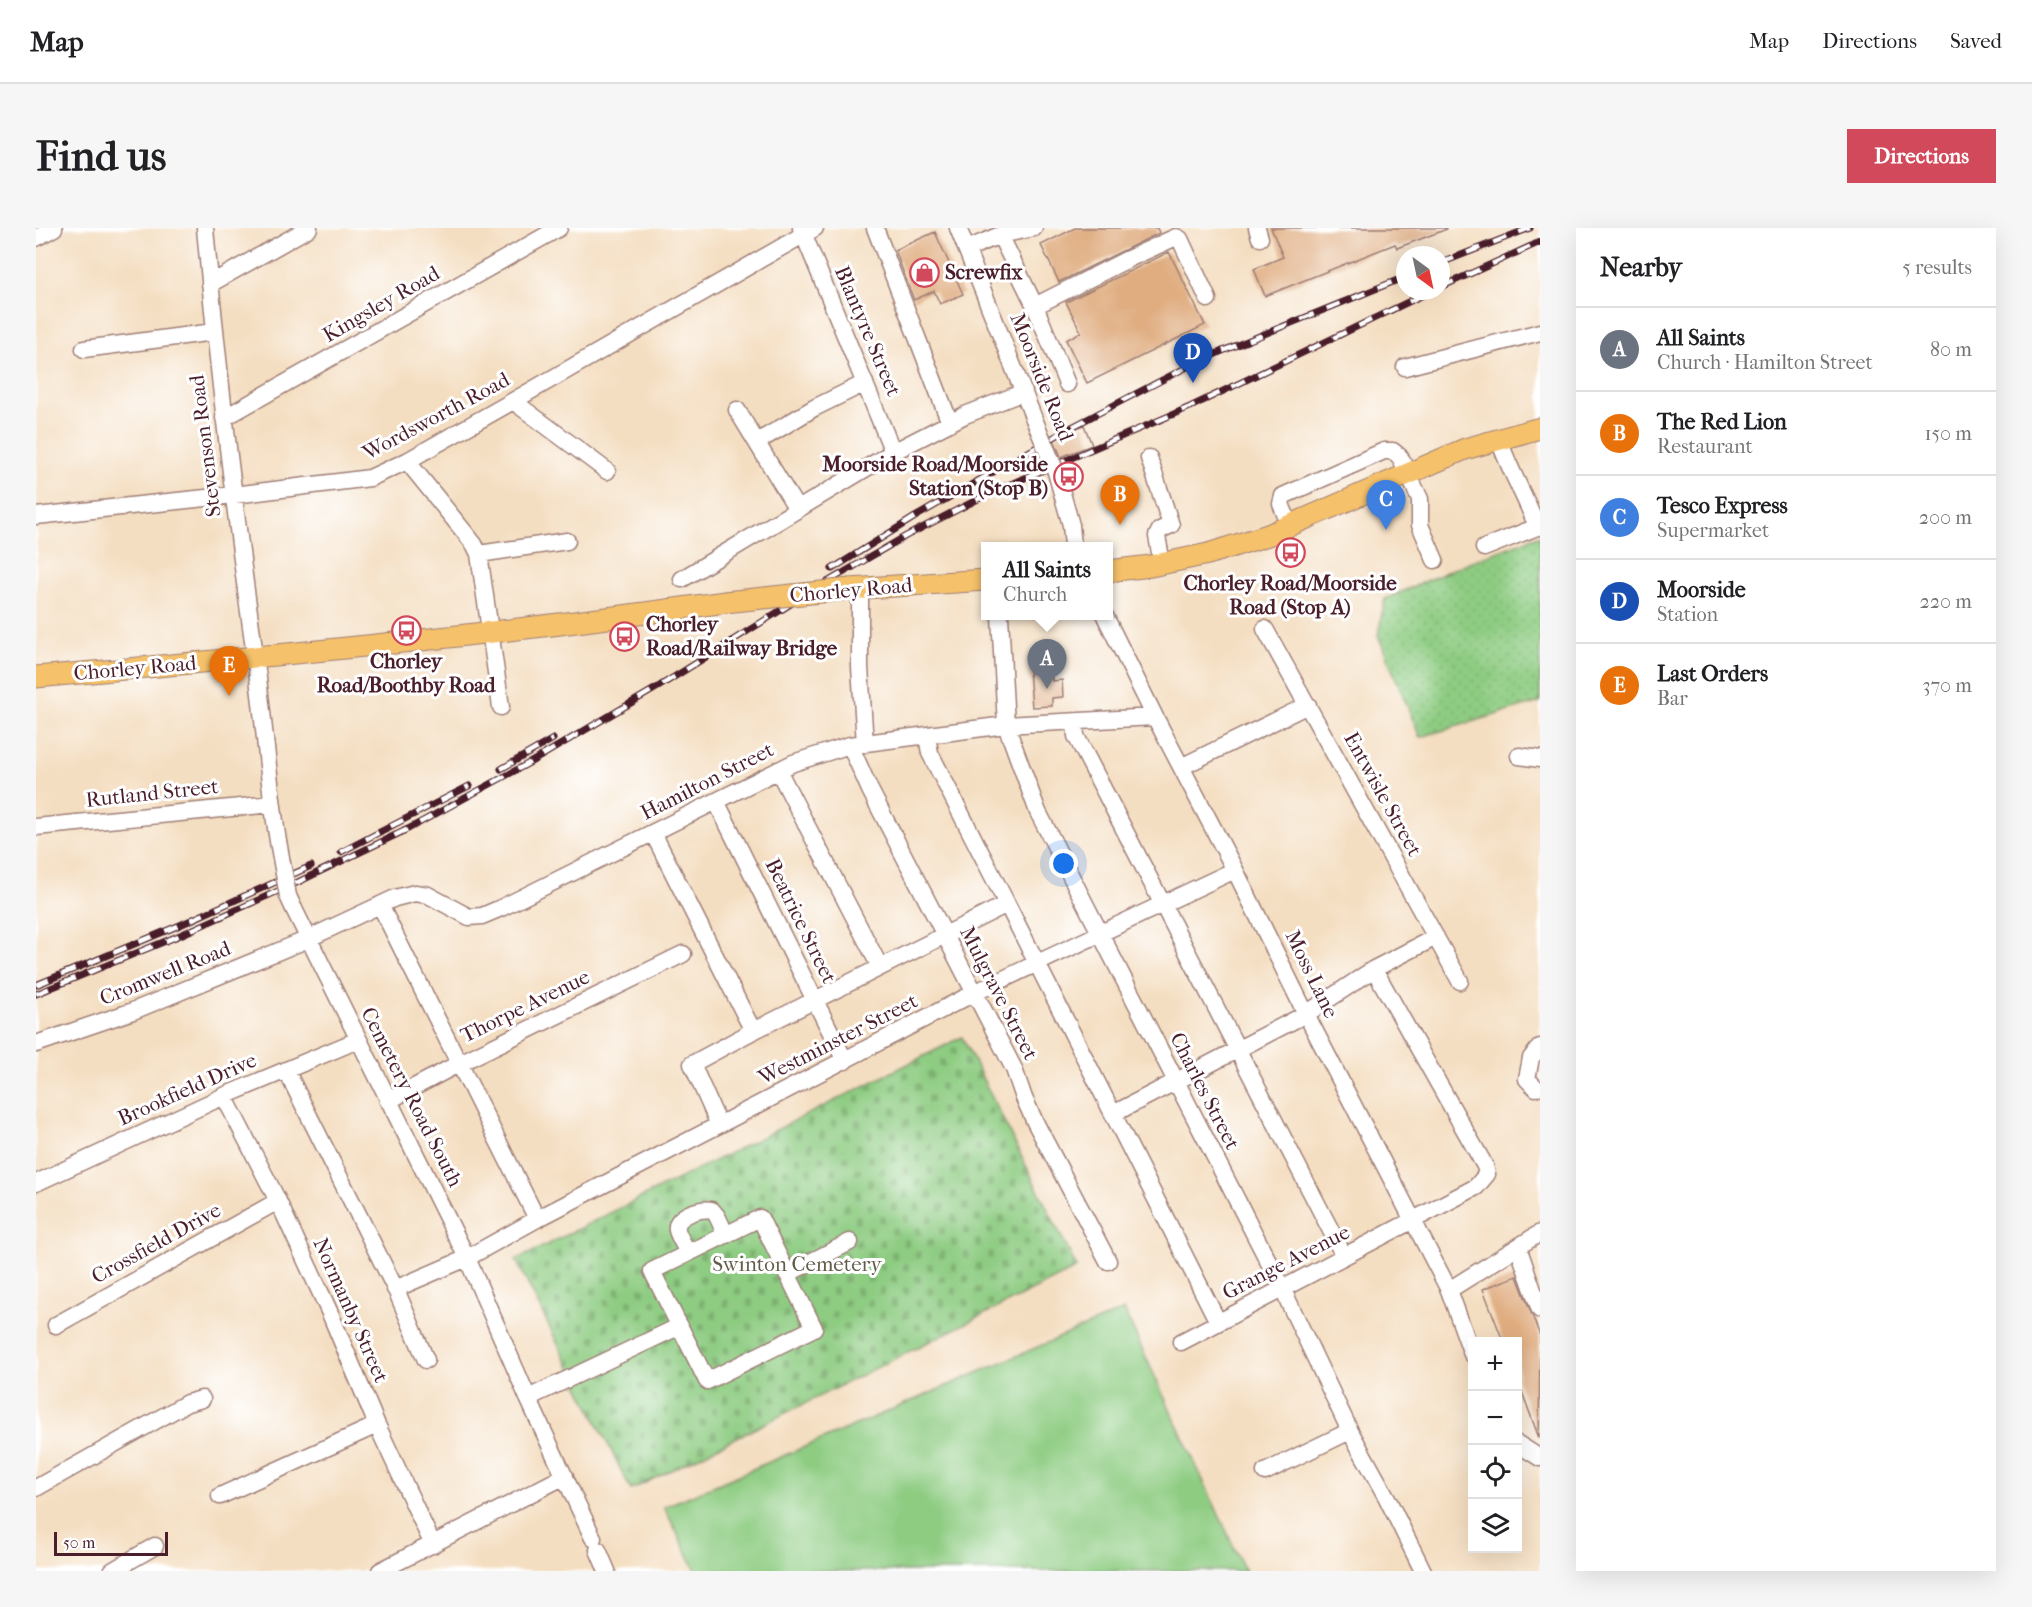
<!DOCTYPE html>
<meta charset="utf-8">
<style>
:root{--surface:#fff;--page:#f6f6f6;--text:#202124;--muted:#757577;--line:#e0e0e0;--accent:#d1495b}
body{margin:0;font-family:"IM FELL French Canon",serif;background:var(--page);color:var(--text)}
.controls{position:absolute;right:18px;bottom:18px;display:grid;overflow:hidden;border-radius:0px;box-shadow:0 6px 24px #0002}
.controls button{width:54px;height:54px;display:grid;place-items:center;padding:0;border:0;border-bottom:2px solid var(--line);background:var(--surface);color:var(--text);font:30px sans-serif}
.compass{position:absolute;left:1360px;top:18px;width:54px;height:54px;border-radius:50%;background:var(--surface);box-shadow:0 6px 24px #0002;rotate:147deg}
.scale{position:absolute;left:18px;bottom:15px;width:114px;box-sizing:border-box;padding-left:6px;border:3px solid #4a1f2b;border-top:0;font-size:16px;line-height:21px;white-space:nowrap;color:#4a1f2b;-webkit-text-stroke:4px #fff;paint-order:stroke}
.you{position:absolute;left:1028px;top:636px;width:21px;height:21px;margin:-15px;border:4px solid #fff;border-radius:50%;background:#1a73e8;box-shadow:0 0 0 9px #1a73e833}
.badge{display:grid;place-items:center;width:39px;height:39px;border-radius:50%;background:var(--accent);color:#fff;font-size:20px;font-weight:700}
.pin{position:absolute;translate:-50% -50px;filter:drop-shadow(0 2px 3px #0008)}
.pin::after{content:'';position:absolute;top:32px;width:21px;height:18px;background:inherit;clip-path:polygon(0 0,100% 0,50% 100%)}
.popup{position:absolute;left:945px;top:314px;width:132px;height:78px;box-sizing:border-box;display:grid;place-content:center;border-radius:0px;background:var(--surface);filter:drop-shadow(0 2px 4px #0005);font-size:20px;white-space:nowrap;color:var(--muted)}
.popup b{font-size:22px;color:var(--text)}
.popup::after{content:'';position:absolute;left:50%;top:100%;margin-left:-12px;border:12px solid transparent;border-top-color:var(--surface)}
.list{margin:0;padding:0;list-style:none}
h2{display:flex;justify-content:space-between;align-items:center;height:78px;margin:0;padding:0 24px;font-size:26px}
h2 small{font-size:20px;font-weight:400;color:var(--muted)}
.list li{display:grid;grid-template-columns:39px 1fr auto;gap:18px;align-items:center;box-sizing:border-box;height:84px;padding:0 24px;border-top:2px solid var(--line)}
.list b{display:block;font-size:22px;white-space:nowrap}
.list p{margin:0;font-size:20px;white-space:nowrap;color:var(--muted)}
.list em{font-size:20px;font-style:normal;color:var(--muted)}
.icon{flex:none;width:33px;height:33px;fill:none;stroke:currentColor;stroke-width:2;stroke-linecap:round;stroke-linejoin:round}
.map{position:relative;flex:none;width:1504px;height:1343px;overflow:hidden;border-radius:0px}
header{display:flex;align-items:center;gap:36px;box-sizing:border-box;height:84px;padding:0 30px;background:var(--surface);border-bottom:2px solid var(--line)}
header strong{font-size:28px}
nav{display:flex;gap:33px;margin-inline-start:auto;font-size:21px}
.intro{display:flex;align-items:center;justify-content:space-between;box-sizing:border-box;height:144px;padding:0 36px}
h1{margin:0;font-size:42px}
.button{padding:15px 27px;border-radius:0px;background:var(--accent);color:#fff;font-size:21px;font-weight:700}
main{display:flex;gap:36px;padding:0 36px}
aside{flex:1;background:var(--surface);border-radius:0px;box-shadow:0 6px 24px #0002}
.map>svg:first-child{display:block}
</style>
<header>
<strong>Map</strong>
<nav><a>Map</a><a>Directions</a><a>Saved</a></nav>
</header>
<div class="intro"><h1>Find us</h1><a class="button">Directions</a></div>
<main>
<div class="map">
<svg width="1504" height="1343" viewBox="0 0 1504 1343">
<defs>
<pattern id="cemetery-stones" width="16" height="16" patternUnits="userSpaceOnUse" patternTransform="scale(1.5)"><rect width="16" height="16" fill="#8ecc82"/><path d="M2 7V4a2 2 0 0 1 4 0v3zM10 15v-3a2 2 0 0 1 4 0v3z" fill="#7caf70"/></pattern>
<pattern id="park-dots" width="8" height="8" patternUnits="userSpaceOnUse" patternTransform="scale(1.5)"><rect width="8" height="8" fill="#8ecc82"/><path d="M2 2h.1M6 6h.1" fill="none" stroke="#7caf70" stroke-width="1.8" stroke-linecap="round"/></pattern>
</defs>
<rect width="100%" height="100%" fill="#fff"/>
<filter id="ink" filterUnits="userSpaceOnUse"><feTurbulence type="fractalNoise" baseFrequency=".0167" numOctaves="2"/><feDisplacementMap in="SourceGraphic" scale="12" xChannelSelector="R" yChannelSelector="G"/><feConvolveMatrix kernelMatrix="1 2 1 2 8 2 1 2 1" color-interpolation-filters="sRGB"/></filter>
<filter id="wash" filterUnits="userSpaceOnUse"><feTurbulence type="fractalNoise" baseFrequency=".008" numOctaves="4" result="noise"/><feDisplacementMap in="SourceGraphic" scale="24" xChannelSelector="R" yChannelSelector="G"/><feGaussianBlur stdDeviation="1.35" result="paint"/><feColorMatrix in="noise" values="0 0 0 0 0 0 0 0 0 0 0 0 0 0 0 0 0 1.4 0 .05"/><feComposite in="paint" operator="in"/></filter>
<g filter="url(#wash)">
<rect width="100%" height="100%" fill="#f4dec1"/>
<path fill="#8ecc82" stroke="#6c7656" stroke-width="1.5" d="M 1088,1082 L 1209,1343 L 660,1343 L 628,1279 Z"/>
<path fill="url(#cemetery-stones)" stroke="#6c7656" stroke-width="1.5" d="M 926,809 L 1041,1040 L 595,1262 L 480,1032 Z"/>
<path fill="url(#park-dots)" stroke="#6c7656" stroke-width="1.5" d="M 1504,307 L 1504,474 L 1384,509 L 1342,407 L 1349,371 L 1422,339 Z"/>
<g id="blocks">
<path fill="#e0ad81" d="M 1039,0 L 1121,0 L 1123,5 L 1023,54 L 1005,17 Z
M 1235,0 L 1411,0 L 1411,1 L 1361,20 L 1359,16 L 1229,68 L 1218,41 L 1247,29 Z
M 899,4 L 927,66 L 904,76 L 898,63 L 878,72 L 859,22 Z
M 1133,24 L 1169,97 L 1051,155 L 1030,112 L 1045,104 L 1030,74 Z
M 1048,197 L 1056,217 L 1025,229 L 1017,209 Z
M 1014,428 L 1016,453 L 1026,452 L 1027,469 L 1016,470 L 1016,478 L 996,479 L 992,429 Z
M 1481,1048 L 1504,1108 L 1503,1210 L 1482,1153 L 1482,1113 L 1467,1113 L 1447,1061 Z"/>
</g>
</g>
<g filter="url(#ink)">
<use href="#blocks" fill-opacity="0" stroke="#9f7e76" stroke-width="1.5"/>
<g fill="none" stroke-linecap="round" stroke-linejoin="round">
<defs>
<path id="minor" d="M 169,0 C 182,143 199,286 219,428 C 228,490 232,552 242,613
M 765,0 L 857,224
M 839,0 L 914,195
M 922,0 L 998,191
M 1221,0 L 1224,10
M 964,7 L 998,0
M 0,10 L 18,0
M 931,21 L 964,7 L 999,78 L 1031,156
M 174,56 L 273,0
M 999,78 L 1092,31 L 1140,9 L 1144,11 L 1172,71
M 48,121 L 178,104
M 1369,139 L 1504,104
M 477,173 L 571,243
M 701,182 L 761,281
M 188,190 L 523,0
M 1463,211 C 1473,242 1490,269 1501,299 L 1504,299
M 721,214 L 778,180 L 829,155
M 1113,230 L 1135,297 L 1124,302 L 1121,308 L 1126,336
M 371,233 L 438,316 L 443,326 L 465,479
M 1020,244 L 1035,297 L 1037,318
M 0,288 L 198,267 L 334,250 L 371,233 L 477,173 L 779,0
M 1254,298 L 1245,276 L 1247,268 L 1348,223 L 1357,223 L 1364,229 L 1384,271 L 1384,297 L 1399,332
M 1448,320 L 1501,299
M 443,326 L 531,313
M 646,351 L 857,224 L 929,187 L 988,164
M 824,360 L 824,439 L 829,516
M 964,388 L 970,497 L 1002,584 L 1246,1060 L 1314,1203 L 1351,1270 L 1387,1343
M 1069,388 L 1119,489 L 1199,642 L 1270,786 L 1413,1062 L 1436,1126
M 1229,401 L 1424,753
M 1039,494 L 1040,508 L 1308,1028
M 891,508 L 894,525 L 971,676
M 814,517 L 834,562 L 978,841 L 988,870 L 999,894 L 1072,1033
M 1483,528 L 1504,531
M 1145,539 L 1272,477
M 742,542 L 844,739
M 680,573 L 809,833
M 0,599 L 236,576
M 617,605 L 717,803 L 971,676 L 1182,1094
M 344,677 L 501,991
M 258,681 L 431,1030 L 492,1170 L 557,1310
M 0,816 L 97,783 L 265,714 L 359,670 L 379,665 L 392,667 L 433,689 L 446,688 L 465,680 L 757,535 L 814,517 L 970,497 L 1119,489
M 250,842 L 361,1064 L 390,1132
M 1500,860 L 1491,851 L 1495,830 L 1504,819
M 188,868 L 242,973 L 293,1083 L 341,1197 L 397,1317
M 352,873 L 424,835 L 647,726
M 1077,886 L 1270,786 L 1338,741 L 1400,709
M 683,897 L 656,836 L 717,803
M 0,955 L 188,868 L 322,812
M 724,990 L 778,1100 L 671,1153 L 616,1043 Z
M 1482,1019 L 1504,1082
M 652,1025 C 649,1018 643,1010 641,1002 C 638,987 665,980 676,982 L 681,988 L 690,1007
M 751,1046 L 814,1014
M 359,1061 L 431,1030 L 501,991 L 940,764 L 1199,642
M 1413,1062 L 1504,1005
M 20,1097 L 242,973
M 1145,1114 L 1440,959 L 1451,946 L 1449,938 L 1338,741
M 492,1170 L 644,1098
M 1482,1216 L 1504,1230
M 1229,1244 L 1314,1203
M 0,1260 L 151,1175 L 166,1171
M 184,1268 L 341,1197
M 562,1322 L 571,1343
M 76,1343 L 119,1318
M 344,1343 L 529,1248"/>
<path id="major" d="M 1072,343 L 1115,338 L 1172,326 L 1232,307 L 1429,221 L 1504,200
M 814,361 L 950,352
M 0,449 C 230,429 460,407 689,374"/>
</defs>
<use href="#minor" stroke="#9f7e76" stroke-width="19"/>
<use href="#major" stroke="#9f7e76" stroke-width="23"/>
<use href="#minor" stroke="#fff" stroke-width="16"/>
<use href="#major" stroke="#f5c16b" stroke-width="21"/>
<defs>
<path id="rail" d="M 1405,35 L 1494,0
M 1405,59 L 1504,14
M 796,341 L 879,289 L 1034,200 L 1151,139 L 1184,124 L 1369,49
M 465,541 L 517,511
M 305,624 L 433,558
M 0,757 L 144,697 L 275,638
M 0,766 L 142,708 L 260,655 L 372,601 L 495,534 L 622,459 L 769,367 L 870,308 L 956,264 L 1154,179 L 1395,63"/>
</defs>
<use href="#rail" stroke="#4a1f2b" stroke-width="7"/>
<use href="#rail" stroke="#fff" stroke-width="4.5" stroke-dasharray="14" stroke-linecap="butt"/>
<defs>
<path id="minor-bridge" d="M 998,191 L 1020,244
M 242,613 L 252,668 L 258,681"/>
<path id="major-bridge" d="M 689,374 L 814,361"/>
</defs>
<use href="#minor-bridge" stroke="#9f7e76" stroke-width="19" stroke-linecap="butt"/>
<use href="#major-bridge" stroke="#9f7e76" stroke-width="23" stroke-linecap="butt"/>
<use href="#minor-bridge" stroke="#fff" stroke-width="16"/>
<use href="#major-bridge" stroke="#f5c16b" stroke-width="21"/>
</g>
</g>
<defs>
<symbol id="shop-ring" viewBox="-11 -11 22 22"><circle r="9.5" fill="#fff" stroke="#d1495b" stroke-width="1.5"/><path d="M-5-2.5h2.3a2.7 3.5 0 0 1 5.4 0H5L5.5 6h-11ZM-1.5-2.5h3a1.5 2.3 0 0 0-3 0Z" fill="#d1495b"/></symbol>
<symbol id="bus-ring" viewBox="-11 -11 22 22"><circle r="9.5" fill="#fff" stroke="#d1495b" stroke-width="1.5"/><path d="M-5-6H5V4H4V6H2V4H-2V6H-4V4H-5ZM-3.5-4V0h7V-4ZM-3.5 1.2v1.5H-2V1.2ZM2 1.2v1.5H3.5V1.2Z" fill="#d1495b"/></symbol>
</defs>
<g fill-rule="evenodd">
<use href="#shop-ring" x="872" y="28" width="33" height="33"/>
<use href="#bus-ring" x="1016" y="232" width="33" height="33"/>
<use href="#bus-ring" x="1238" y="308" width="33" height="33"/>
<use href="#bus-ring" x="354" y="386" width="33" height="33"/>
<use href="#bus-ring" x="572" y="392" width="33" height="33"/>
</g>
<g text-anchor="middle" dominant-baseline="central" stroke-width="6" stroke-linejoin="round" paint-order="stroke">
<g font-size="21" font-weight="bold" fill="#4a1f2b" stroke="#fff" text-anchor="start">
<text x="909" y="44">Screwfix</text>
<text x="1012" y="236" text-anchor="end">Moorside Road/Moorside<tspan x="1012" dy="24">Station (Stop B)</tspan></text>
<text x="1254" y="355" text-anchor="middle">Chorley Road/Moorside<tspan x="1254" dy="24">Road (Stop A)</tspan></text>
<text x="610" y="396">Chorley<tspan x="610" dy="24">Road/Railway Bridge</tspan></text>
<text x="370" y="433" text-anchor="middle">Chorley<tspan x="370" dy="24">Road/Boothby Road</tspan></text>
</g>
<g font-size="21" fill="#4a1f2b" stroke="#fff">
<text transform="translate(345 76) rotate(-30)">Kingsley Road</text>
<text transform="translate(832 103) rotate(67)">Blantyre Street</text>
<text transform="translate(1006 149) rotate(68)">Moorside Road</text>
<text transform="translate(400 188) rotate(-28)">Wordsworth Road</text>
<text transform="translate(169 218) rotate(-97)">Stevenson Road</text>
<text transform="translate(815 362) rotate(-5)">Chorley Road</text>
<text transform="translate(99 440) rotate(-5)">Chorley Road</text>
<text transform="translate(671 553) rotate(-27)">Hamilton Street</text>
<text transform="translate(116 565) rotate(-6)">Rutland Street</text>
<text transform="translate(1347 566) rotate(61)">Entwisle Street</text>
<text transform="translate(765 693) rotate(64)">Beatrice Street</text>
<text transform="translate(129 745) rotate(-22)">Cromwell Road</text>
<text transform="translate(1276 746) rotate(64)">Moss Lane</text>
<text transform="translate(963 765) rotate(63)">Mulgrave Street</text>
<text transform="translate(489 778) rotate(-26)">Thorpe Avenue</text>
<text transform="translate(802 811) rotate(-27)">Westminster Street</text>
<text transform="translate(151 861) rotate(-24)">Brookfield Drive</text>
<text transform="translate(1169 863) rotate(63)">Charles Street</text>
<text transform="translate(376 869) rotate(63)">Cemetery Road South</text>
<text transform="translate(120 1015) rotate(-29)">Crossfield Drive</text>
<text transform="translate(1250 1034) rotate(-27)">Grange Avenue</text>
<text transform="translate(315 1082) rotate(66)">Normanby Street</text>
</g>
<g font-size="21" fill="#625c49" stroke="#fff">
<text x="761" y="1036">Swinton Cemetery</text>
</g>
</g>
</svg>
<div class="controls">
<button>+</button>
<button>−</button>
<button><svg class="icon" aria-label="locate" viewBox="0 0 24 24"><circle cx="12" cy="12" r="6"/><path d="M12 2v4M12 18v4M2 12h4M18 12h4"/></svg></button>
<button><svg class="icon" aria-label="layers" viewBox="0 0 24 24"><path d="M12 4l9 5-9 5-9-5zM3 14l9 5 9-5"/></svg></button>
</div>
<svg class="compass" viewBox="-18 -18 36 36"><path d="M0-13l5 13h-10z" fill="#e53935"/><path d="M0 13l5-13h-10z" fill="#757577"/></svg>
<div class="scale">50 m</div>
<div class="you"></div>
<div class="pin badge" style="left:1011px;top:461px;background:#6b7280">A</div>
<div class="popup"><b>All Saints</b>Church</div>
<div class="pin badge" style="left:1084px;top:297px;background:#e8710a">B</div>
<div class="pin badge" style="left:1350px;top:302px;background:#3f7fe0">C</div>
<div class="pin badge" style="left:1157px;top:155px;background:#1a4fb4">D</div>
<div class="pin badge" style="left:193px;top:468px;background:#e8710a">E</div>
</div>
<aside>
<h2>Nearby<small>5 results</small></h2>
<ul class="list">
<li><span class="badge" style="background:#6b7280">A</span><div><b>All Saints</b><p>Church · Hamilton Street</p></div><em>80 m</em></li>
<li><span class="badge" style="background:#e8710a">B</span><div><b>The Red Lion</b><p>Restaurant</p></div><em>150 m</em></li>
<li><span class="badge" style="background:#3f7fe0">C</span><div><b>Tesco Express</b><p>Supermarket</p></div><em>200 m</em></li>
<li><span class="badge" style="background:#1a4fb4">D</span><div><b>Moorside</b><p>Station</p></div><em>220 m</em></li>
<li><span class="badge" style="background:#e8710a">E</span><div><b>Last Orders</b><p>Bar</p></div><em>370 m</em></li>
</ul>
</aside>
</main>
